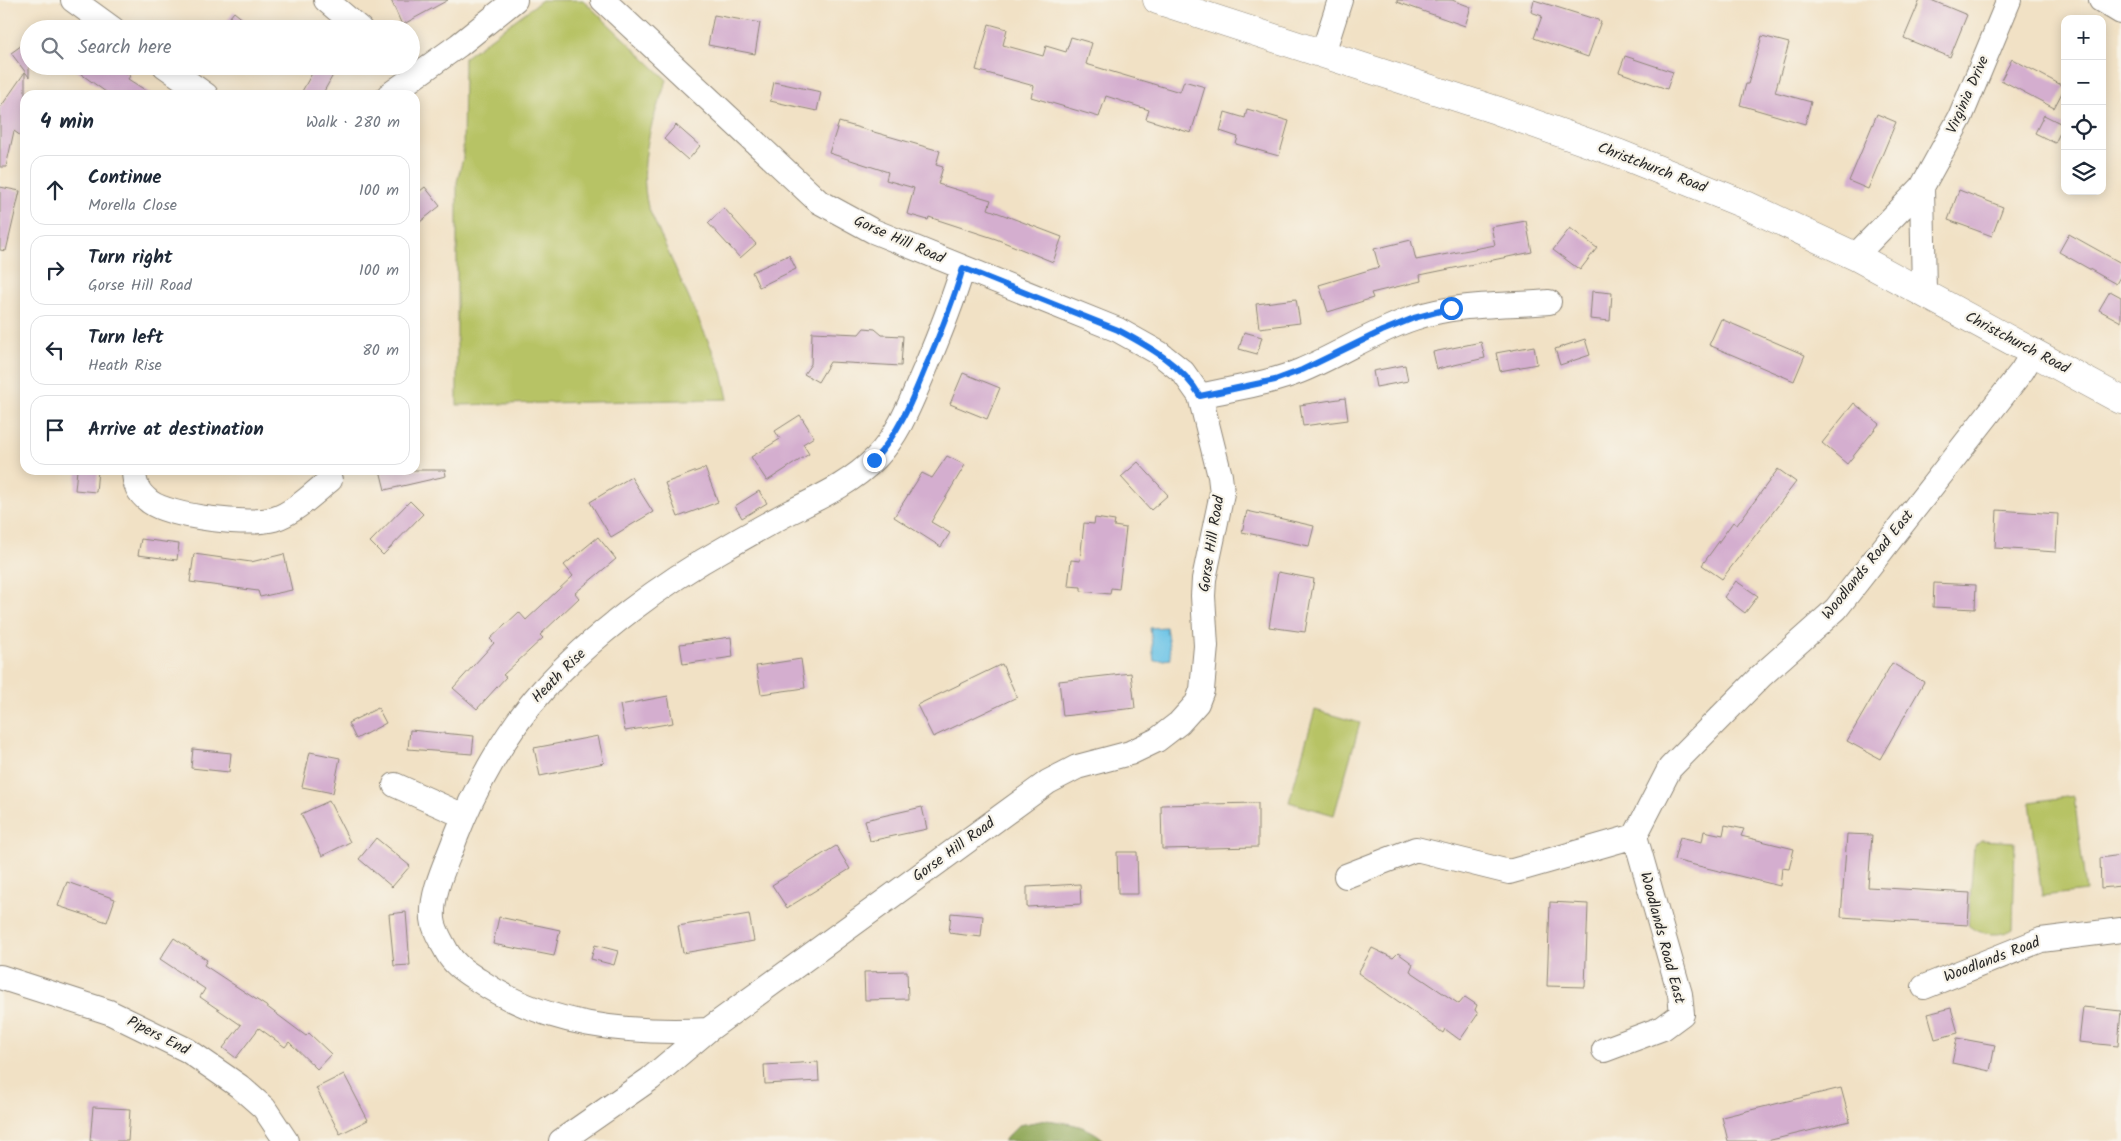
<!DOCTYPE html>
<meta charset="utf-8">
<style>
:root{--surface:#fff;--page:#f6f6f7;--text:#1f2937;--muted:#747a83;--line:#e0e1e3}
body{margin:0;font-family:Kalam,sans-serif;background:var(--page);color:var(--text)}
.controls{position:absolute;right:15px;top:15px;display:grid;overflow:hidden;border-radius:10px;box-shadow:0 2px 12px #0003}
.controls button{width:45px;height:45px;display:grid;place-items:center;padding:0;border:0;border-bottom:1px solid var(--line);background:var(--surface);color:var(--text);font:25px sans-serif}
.stop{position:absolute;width:15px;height:15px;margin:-11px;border:4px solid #1a73e8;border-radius:50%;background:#fff}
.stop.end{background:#1a73e8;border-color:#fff;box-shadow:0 1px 5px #0008}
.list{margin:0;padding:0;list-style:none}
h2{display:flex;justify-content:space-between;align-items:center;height:65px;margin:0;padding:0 20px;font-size:21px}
h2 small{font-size:16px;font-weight:400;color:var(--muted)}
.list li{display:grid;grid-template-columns:32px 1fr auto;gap:15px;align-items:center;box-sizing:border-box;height:70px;margin:0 10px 10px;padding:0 10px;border:1px solid var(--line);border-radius:15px}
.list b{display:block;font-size:19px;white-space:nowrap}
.list p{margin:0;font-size:16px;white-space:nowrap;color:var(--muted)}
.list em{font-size:16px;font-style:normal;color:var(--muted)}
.icon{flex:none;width:28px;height:28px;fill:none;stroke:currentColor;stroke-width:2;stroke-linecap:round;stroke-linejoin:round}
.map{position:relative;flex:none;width:2121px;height:1141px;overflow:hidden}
.search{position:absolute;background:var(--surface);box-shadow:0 2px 12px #0003;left:20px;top:20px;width:400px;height:55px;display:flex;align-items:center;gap:12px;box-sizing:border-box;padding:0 18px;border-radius:28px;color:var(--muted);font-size:19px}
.panel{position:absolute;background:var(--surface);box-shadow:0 2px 12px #0003;left:20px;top:90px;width:400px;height:385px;border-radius:15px}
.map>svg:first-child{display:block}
</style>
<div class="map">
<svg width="2121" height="1141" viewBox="0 0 2121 1141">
<rect width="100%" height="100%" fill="#f7f3e8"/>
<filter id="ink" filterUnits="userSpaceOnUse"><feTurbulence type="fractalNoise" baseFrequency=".02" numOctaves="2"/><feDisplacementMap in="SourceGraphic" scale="10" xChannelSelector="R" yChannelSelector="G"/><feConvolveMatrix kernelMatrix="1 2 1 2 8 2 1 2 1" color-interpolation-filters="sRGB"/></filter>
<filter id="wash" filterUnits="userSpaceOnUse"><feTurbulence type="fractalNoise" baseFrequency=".0096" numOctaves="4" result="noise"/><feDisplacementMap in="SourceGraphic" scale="20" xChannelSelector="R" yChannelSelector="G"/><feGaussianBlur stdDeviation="1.12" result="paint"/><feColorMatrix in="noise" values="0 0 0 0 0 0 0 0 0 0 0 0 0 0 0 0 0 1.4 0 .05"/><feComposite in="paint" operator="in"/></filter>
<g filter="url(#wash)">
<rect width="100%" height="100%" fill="#f1e1c5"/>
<path fill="#b7c365" stroke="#717748" d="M 542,0 L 583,0 L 667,80 C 651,121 638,163 648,207 L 722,372 L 728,399 L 457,405 L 457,182 L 463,158 L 464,58 Z
M 1315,710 L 1360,723 L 1334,815 L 1289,802 Z
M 2074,796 L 2086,891 L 2042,896 L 2030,802 Z
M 1981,840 L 2015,842 L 2013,929 C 2001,937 1979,935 1968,925 L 1974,846 Z"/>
<path fill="#91a95a" stroke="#5e6a42" d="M 1046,1120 C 1068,1123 1089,1125 1105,1141 L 1003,1141 L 1019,1125 Z"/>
<path fill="#69c3e7" stroke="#4a7789" d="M 1166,627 L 1171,659 L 1154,661 L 1150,628 Z"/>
<g id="blocks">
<path fill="#d4aecf" d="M 391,0 L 448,0 L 402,25 Z
M 1397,0 L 1452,0 L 1471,7 L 1465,26 L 1397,2 Z
M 1534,0 L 1601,21 L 1588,57 L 1534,38 L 1542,16 L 1531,12 Z
M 1920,0 L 1931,0 L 1967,15 L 1950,57 L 1904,38 Z
M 234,12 L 255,29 L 220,29 Z
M 714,15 L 760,23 L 755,54 L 708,45 Z
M 989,24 L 1007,29 L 1003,45 L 1043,56 L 1046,46 L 1066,52 L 1071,37 L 1092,43 L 1086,64 L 1180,92 L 1184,81 L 1205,87 L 1191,133 L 1146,119 L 1149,110 L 1106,96 L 1099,117 L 1031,97 L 1034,86 L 976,70 Z
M 1762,36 L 1789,43 L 1775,92 L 1811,102 L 1805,124 L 1740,105 L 1746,84 L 1748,84 Z
M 29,40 L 29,77 L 11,53 Z
M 1625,56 L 1673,72 L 1667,89 L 1619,72 Z
M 2012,59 L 2065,87 L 2054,108 L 2001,80 Z
M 70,66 L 118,66 L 130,76 L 128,79 L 153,95 L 110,95 Z
M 316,66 L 338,66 L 322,95 L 300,95 Z
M 25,72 L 25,139 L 14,131 L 6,167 L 0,167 L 0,108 Z
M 774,82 L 821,92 L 817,111 L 770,101 Z
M 1247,109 L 1289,121 L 1279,156 L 1236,144 L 1238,137 L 1220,131 L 1225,112 L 1245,118 Z
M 1877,114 L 1896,122 L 1868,189 L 1849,181 Z
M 2044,115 L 2064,125 L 2055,143 L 2035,133 Z
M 839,122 L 940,151 L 936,165 L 943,167 L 938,184 L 991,200 L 988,209 L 1062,237 L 1053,262 L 996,239 L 929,217 L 928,220 L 907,214 L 914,188 L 886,180 L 888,172 L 829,153 Z
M 676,125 L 700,146 L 688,160 L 664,139 Z
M 0,187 L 20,191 L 6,251 L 0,250 Z
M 425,187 L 440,206 L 415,226 L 415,195 Z
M 1959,190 L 2003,207 L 1992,236 L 1948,220 Z
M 724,208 L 756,244 L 740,258 L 708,223 Z
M 1526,221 L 1532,252 L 1420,275 L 1421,281 L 1371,293 L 1373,298 L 1328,312 L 1319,285 L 1379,267 L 1374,249 L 1411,240 L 1416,260 L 1495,245 L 1491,227 Z
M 1570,228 L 1597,248 L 1580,270 L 1553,250 Z
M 2069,234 L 2121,263 L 2121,275 L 2116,284 L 2059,252 Z
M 789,255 L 796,269 L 759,287 L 752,272 Z
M 1592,291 L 1612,293 L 1610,321 L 1590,319 Z
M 2110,291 L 2121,297 L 2121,322 L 2099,310 Z
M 1296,299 L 1300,323 L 1259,328 L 1256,304 Z
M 1721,319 L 1805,355 L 1794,381 L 1709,345 Z
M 864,328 L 875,329 L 882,335 L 903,336 L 901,366 L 830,362 L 818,382 L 804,374 L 811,364 L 812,332 L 859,334 Z
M 1244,332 L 1262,337 L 1257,354 L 1239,349 Z
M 1585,339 L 1590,355 L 1560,365 L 1555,349 Z
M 1481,342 L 1485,358 L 1437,369 L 1433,352 Z
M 1534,346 L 1537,364 L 1500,371 L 1496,353 Z
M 1405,365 L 1408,381 L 1376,387 L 1373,371 Z
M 963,373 L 1000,388 L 987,419 L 950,404 Z
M 1345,398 L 1348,420 L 1303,426 L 1300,405 Z
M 1854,403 L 1879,424 L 1847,464 L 1822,443 Z
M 800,415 L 814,437 L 803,444 L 809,454 L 767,481 L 751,457 L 780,439 L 775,431 Z
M 947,456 L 965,465 L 931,522 L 950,533 L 941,547 L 894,517 L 922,473 L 932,478 Z
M 1138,462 L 1168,495 L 1151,510 L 1121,477 Z
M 705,468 L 718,502 L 678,517 L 665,483 Z
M 1778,469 L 1796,482 L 1722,579 L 1702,565 L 1733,522 L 1737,525 Z
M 77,470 L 98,470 L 96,492 L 75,490 Z
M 380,470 L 445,470 L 446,476 L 385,490 Z
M 631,477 L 653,512 L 611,537 L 590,502 Z
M 759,491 L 767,503 L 742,518 L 735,506 Z
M 410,501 L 423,514 L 383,555 L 370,542 Z
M 1997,510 L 2058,514 L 2056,552 L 1995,548 Z
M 1247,511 L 1314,526 L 1309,546 L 1242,532 Z
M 1095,518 L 1115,521 L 1114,526 L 1126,528 L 1119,589 L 1111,588 L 1110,594 L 1081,591 L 1081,587 L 1068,586 L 1071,560 L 1080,561 L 1084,523 L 1094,524 Z
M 598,537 L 616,559 L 575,593 L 579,598 L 540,635 L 543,638 L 503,675 L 506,677 L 477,709 L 453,688 L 494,643 L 490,639 L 519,612 L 526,620 L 573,576 L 564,565 Z
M 141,539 L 179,544 L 177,560 L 138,555 Z
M 194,554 L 251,562 L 284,554 L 292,590 L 260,597 L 258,591 L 190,582 Z
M 1278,572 L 1314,579 L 1305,632 L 1269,627 Z
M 1736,581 L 1758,596 L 1745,613 L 1724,597 Z
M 1934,583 L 1976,585 L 1975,609 L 1933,607 Z
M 731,637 L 733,657 L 683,664 L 680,644 Z
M 801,659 L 805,688 L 761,694 L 756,666 Z
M 1892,663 L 1924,682 L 1880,759 L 1847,741 Z
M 1002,664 L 1017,697 L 933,737 L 917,705 Z
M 1131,673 L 1135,708 L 1063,716 L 1059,681 Z
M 668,696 L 673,723 L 625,731 L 620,705 Z
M 378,708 L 386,723 L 356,739 L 348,723 Z
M 410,730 L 474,736 L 472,754 L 408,749 Z
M 598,736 L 604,763 L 540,776 L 534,748 Z
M 193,749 L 231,753 L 229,772 L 191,768 Z
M 310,752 L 340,758 L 333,793 L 302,787 Z
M 329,801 L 350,842 L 322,856 L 301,814 Z
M 1258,803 L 1258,847 L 1162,849 L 1161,805 Z
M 922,807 L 927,829 L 870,841 L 865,820 Z
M 1725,825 L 1744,829 L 1741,836 L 1794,849 L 1789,869 L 1782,868 L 1780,886 L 1674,860 L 1680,837 L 1702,842 L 1704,831 L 1723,835 Z
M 1847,834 L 1872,835 L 1868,887 L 1970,893 L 1968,925 L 1841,917 Z
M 376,838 L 410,866 L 392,887 L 359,859 Z
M 836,846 L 850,869 L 787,908 L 772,885 Z
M 1117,852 L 1137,852 L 1138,894 L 1118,894 Z
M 2121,855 L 2121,886 L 2101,888 L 2100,858 Z
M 67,882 L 115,899 L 107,922 L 58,906 Z
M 1080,884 L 1081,904 L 1027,907 L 1027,887 Z
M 1550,902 L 1588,904 L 1585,987 L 1547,986 Z
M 406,912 L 410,965 L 394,966 L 389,914 Z
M 951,913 L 983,916 L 981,937 L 949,933 Z
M 749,914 L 754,941 L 683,953 L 678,926 Z
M 499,917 L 560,930 L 554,956 L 493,944 Z
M 174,938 L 207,960 L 204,965 L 266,1006 L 306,1036 L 309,1033 L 331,1054 L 317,1069 L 289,1042 L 285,1047 L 259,1028 L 236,1058 L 223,1048 L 241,1025 L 200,997 L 205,989 L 160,959 Z
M 595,945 L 618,951 L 614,965 L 591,959 Z
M 1372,948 L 1393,958 L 1398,953 L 1413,964 L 1410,971 L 1459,1004 L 1465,997 L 1477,1005 L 1475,1010 L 1478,1014 L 1460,1040 L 1445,1029 L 1443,1033 L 1358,973 Z
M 907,971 L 908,999 L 865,1000 L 864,972 Z
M 2083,1007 L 2121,1011 L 2118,1046 L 2079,1042 Z
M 1951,1008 L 1958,1033 L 1935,1039 L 1928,1014 Z
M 1957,1038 L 1995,1045 L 1990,1071 L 1952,1063 Z
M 818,1062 L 819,1081 L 765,1084 L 764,1065 Z
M 344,1074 L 368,1120 L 340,1134 L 316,1088 Z
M 1841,1088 L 1850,1121 L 1767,1141 L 1728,1141 L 1722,1117 Z
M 93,1107 L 130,1109 L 128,1141 L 90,1141 Z"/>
</g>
</g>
<g filter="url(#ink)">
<use href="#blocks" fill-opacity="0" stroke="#8e8678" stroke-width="1"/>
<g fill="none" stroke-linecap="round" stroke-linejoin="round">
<defs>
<path id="minor" d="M 73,0 L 113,29
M 326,0 L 360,29
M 2101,0 L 2121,12
M 1323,53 L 1340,0
M 165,66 L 206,95
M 389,95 L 459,45 L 515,0
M 1922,187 L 1924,293
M 1855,256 L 1922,187 L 1960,118 L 2009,0
M 1200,396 C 1234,388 1268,384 1300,371 C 1339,355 1374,331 1414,318 C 1458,303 1503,306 1549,302
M 134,470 C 134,484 138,493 150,502 C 171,517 249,526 274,519 C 294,513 314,493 330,480
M 395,785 L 464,816
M 1346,876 L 1416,849 L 1509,872 L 1635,836
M 0,977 L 109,1012 L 187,1050 L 239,1086 L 264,1108 L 286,1141
M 1924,987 L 2041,940 L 2121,930
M 708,1030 C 629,1034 545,1026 478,980 C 466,972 454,965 447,952 C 442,942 434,931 433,919 C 431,892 446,864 455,839 C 474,789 507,730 543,690 C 592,635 664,582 727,547 C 748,535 769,523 790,512 C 822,496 851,483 876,458 C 900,433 911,401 925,369 C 939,336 952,303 963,268
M 1604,1050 L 1663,1028 L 1682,1014 L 1680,994 L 1635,836 L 1670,768 L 1761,676 L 1836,609 L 2022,371 L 2034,351
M 561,1141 L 650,1079 L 708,1030 L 1048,782 L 1077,767 L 1130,753 L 1157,740 L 1179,723 L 1197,703 L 1202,690 L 1206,646 L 1203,596 L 1204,579 L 1222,493 L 1220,476 L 1200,396 L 1183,372 L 1159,353 L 1118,330 L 873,231 L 818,201 L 603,0"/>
<path id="major" d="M 1157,0 L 1496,110 L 1620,154 L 1746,205 L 1855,256 L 2121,400"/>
</defs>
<use href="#minor" stroke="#8e8678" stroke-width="26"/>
<use href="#major" stroke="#8e8678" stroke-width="29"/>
<use href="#minor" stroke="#fff" stroke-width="24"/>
<use href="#major" stroke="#fff" stroke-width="28"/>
</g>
</g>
<g fill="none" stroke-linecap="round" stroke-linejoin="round" filter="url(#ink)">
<path stroke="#1a73e8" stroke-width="6" d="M 874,460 C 899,433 912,400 926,366 C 940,334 953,302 963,268 L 1118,330 C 1150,347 1182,365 1200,396 L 1275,380 L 1302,370 L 1382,331 L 1414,318 L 1451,308"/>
</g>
<g text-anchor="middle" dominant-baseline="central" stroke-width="4.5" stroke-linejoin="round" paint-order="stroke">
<g font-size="15" fill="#2b2b2b" stroke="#f7f3e8">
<text transform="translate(1968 95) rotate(-66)">Virginia Drive</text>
<text transform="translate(1652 168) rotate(21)">Christchurch Road</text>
<text transform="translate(899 240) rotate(24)">Gorse Hill Road</text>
<text transform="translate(2017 343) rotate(28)">Christchurch Road</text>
<text transform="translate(1212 544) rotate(-81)">Gorse Hill Road</text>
<text transform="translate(1868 565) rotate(-51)">Woodlands Road East</text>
<text transform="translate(559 676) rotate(-45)">Heath Rise</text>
<text transform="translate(954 850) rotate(-36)">Gorse Hill Road</text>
<text transform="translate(1662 938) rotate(75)">Woodlands Road East</text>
<text transform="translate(1992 960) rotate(-21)">Woodlands Road</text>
<text transform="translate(158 1036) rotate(27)">Pipers End</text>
</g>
</g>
</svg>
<div class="controls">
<button>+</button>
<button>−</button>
<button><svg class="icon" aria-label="locate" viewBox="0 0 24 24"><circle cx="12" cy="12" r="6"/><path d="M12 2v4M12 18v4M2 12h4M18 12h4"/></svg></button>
<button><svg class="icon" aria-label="layers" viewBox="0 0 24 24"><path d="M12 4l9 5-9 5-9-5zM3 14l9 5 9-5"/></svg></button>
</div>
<div class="stop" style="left:1451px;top:308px"></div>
<div class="stop end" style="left:874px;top:460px"></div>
<div class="search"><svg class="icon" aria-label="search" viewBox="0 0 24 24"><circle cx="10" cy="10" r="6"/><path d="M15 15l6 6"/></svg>Search here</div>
<section class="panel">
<h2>4 min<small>Walk · 280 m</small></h2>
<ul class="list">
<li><svg class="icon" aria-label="ahead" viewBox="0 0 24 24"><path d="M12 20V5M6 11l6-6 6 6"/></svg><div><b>Continue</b><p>Morella Close</p></div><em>100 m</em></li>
<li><svg class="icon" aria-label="right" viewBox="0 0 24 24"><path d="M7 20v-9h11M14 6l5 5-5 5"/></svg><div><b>Turn right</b><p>Gorse Hill Road</p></div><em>100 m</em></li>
<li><svg class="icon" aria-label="left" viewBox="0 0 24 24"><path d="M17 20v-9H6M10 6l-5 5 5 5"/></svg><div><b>Turn left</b><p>Heath Rise</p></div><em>80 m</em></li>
<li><svg class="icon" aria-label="arrive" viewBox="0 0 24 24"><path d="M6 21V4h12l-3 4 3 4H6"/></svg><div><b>Arrive at destination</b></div></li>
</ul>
</section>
</div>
